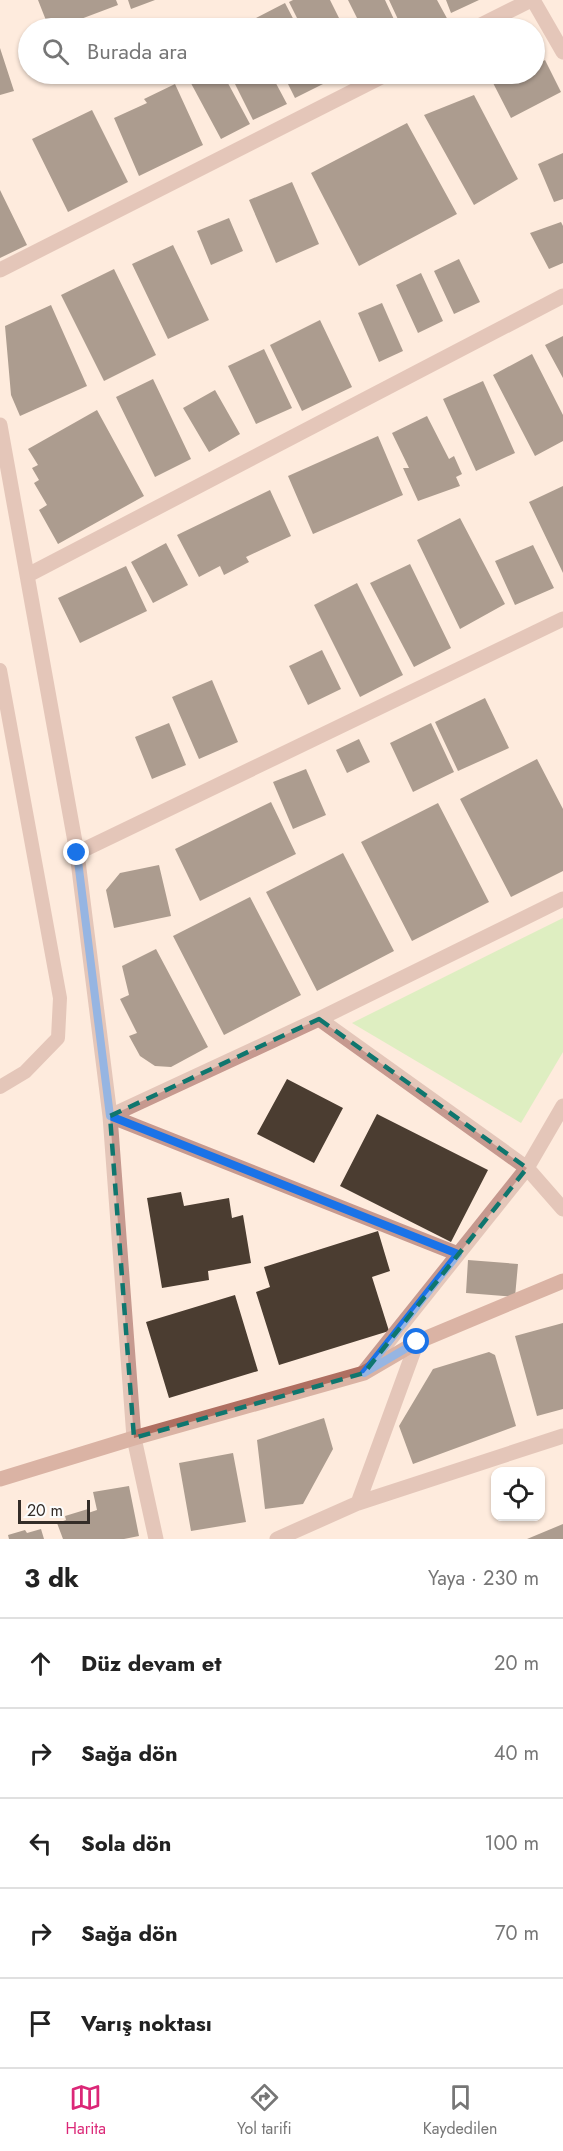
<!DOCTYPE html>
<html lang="tr">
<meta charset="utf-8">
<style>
:root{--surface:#fff;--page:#f2f2f2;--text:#222;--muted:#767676;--line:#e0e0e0;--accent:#db2777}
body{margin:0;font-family:Jost,sans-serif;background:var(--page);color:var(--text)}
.controls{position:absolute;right:18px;bottom:18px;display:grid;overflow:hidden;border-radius:12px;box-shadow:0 2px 4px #0004}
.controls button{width:54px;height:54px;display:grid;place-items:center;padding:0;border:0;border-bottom:2px solid var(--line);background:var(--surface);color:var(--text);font:30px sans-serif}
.scale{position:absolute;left:18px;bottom:15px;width:72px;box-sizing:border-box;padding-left:6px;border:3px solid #342d28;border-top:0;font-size:16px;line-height:21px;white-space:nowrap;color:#342d28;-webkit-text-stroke:4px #fcfcfc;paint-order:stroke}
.stop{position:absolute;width:18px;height:18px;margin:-14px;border:4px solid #1a73e8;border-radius:50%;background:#fff}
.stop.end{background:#1a73e8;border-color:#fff;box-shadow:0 2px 6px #0008}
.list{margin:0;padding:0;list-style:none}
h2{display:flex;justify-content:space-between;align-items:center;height:78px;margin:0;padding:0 24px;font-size:26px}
h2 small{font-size:20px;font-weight:400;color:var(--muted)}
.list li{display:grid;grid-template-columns:39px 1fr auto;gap:18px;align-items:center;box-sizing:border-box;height:90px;padding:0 24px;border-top:2px solid var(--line)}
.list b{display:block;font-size:22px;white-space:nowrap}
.list em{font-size:20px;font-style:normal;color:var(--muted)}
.icon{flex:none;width:33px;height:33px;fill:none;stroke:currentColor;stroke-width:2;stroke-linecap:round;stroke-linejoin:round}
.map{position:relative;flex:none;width:563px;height:1539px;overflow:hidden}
.search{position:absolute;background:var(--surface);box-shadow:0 2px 4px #0004;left:18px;right:18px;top:18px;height:66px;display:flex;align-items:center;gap:15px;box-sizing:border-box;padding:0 21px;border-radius:33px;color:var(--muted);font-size:22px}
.sheet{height:528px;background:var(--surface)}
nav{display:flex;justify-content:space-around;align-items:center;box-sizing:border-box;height:84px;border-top:2px solid var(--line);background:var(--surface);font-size:16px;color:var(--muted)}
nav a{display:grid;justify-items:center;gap:3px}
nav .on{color:var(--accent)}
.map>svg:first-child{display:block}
</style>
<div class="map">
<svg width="563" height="1539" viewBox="0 0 563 1539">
<rect width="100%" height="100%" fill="#feebdd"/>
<path fill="#b8f1a1" d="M 563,918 L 563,1052 L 521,1123 L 352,1023 Z"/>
<path fill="#4b3d31" d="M 38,0 L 116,0 L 118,5 L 57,28 L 49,28 Z
M 128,0 L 155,0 L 131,9 Z
M 293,0 L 330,0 L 344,28 L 302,28 L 289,2 Z
M 348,0 L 385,0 L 398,28 L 362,28 Z
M 389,0 L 437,0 L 449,22 L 434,28 L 402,28 Z
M 446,0 L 479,0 L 451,13 Z
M 285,3 L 298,28 L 261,28 L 256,18 Z
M 0,48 L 14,91 L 0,95 Z
M 545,60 L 561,92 L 511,118 L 492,81 L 506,74 L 534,74 L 534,66 Z
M 186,74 L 223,74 L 250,124 L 221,139 Z
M 230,74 L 271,74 L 287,104 L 253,120 Z
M 283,74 L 320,74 L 325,83 L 295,98 Z
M 175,84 L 203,145 L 139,176 L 114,118 L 147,103 L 144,99 Z
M 474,95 L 518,179 L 474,205 L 424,115 Z
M 92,110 L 128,182 L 68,212 L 32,139 Z
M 407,123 L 457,214 L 359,266 L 311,173 Z
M 563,153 L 563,199 L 554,202 L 538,164 Z
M 292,182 L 319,244 L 276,263 L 249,200 Z
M 0,190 L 27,245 L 0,258 Z
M 229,218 L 243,251 L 211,265 L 197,231 Z
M 561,222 L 563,226 L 563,263 L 549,269 L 530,233 Z
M 173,245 L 209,320 L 168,339 L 132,264 Z
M 459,259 L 480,302 L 454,314 L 434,271 Z
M 114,269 L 156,355 L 104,381 L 61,295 Z
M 421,273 L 443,321 L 418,333 L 396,285 Z
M 382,303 L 403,351 L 379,362 L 358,313 Z
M 51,305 L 87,386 L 20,416 L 11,395 L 5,326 Z
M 320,320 L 352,387 L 302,411 L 270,345 Z
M 563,336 L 563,378 L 545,345 Z
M 264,349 L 292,408 L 256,424 L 228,366 Z
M 532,354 L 563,415 L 563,441 L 535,456 L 493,375 Z
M 153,379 L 191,459 L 155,477 L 116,397 Z
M 483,381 L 515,453 L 476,471 L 443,399 Z
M 215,390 L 240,434 L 209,452 L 183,408 Z
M 97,410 L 144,496 L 58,544 L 39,510 L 47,505 L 34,483 L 39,480 L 32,468 L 38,465 L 28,449 Z
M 427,416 L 449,459 L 454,456 L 462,474 L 456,477 L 460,486 L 418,501 L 403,468 L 409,468 L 392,433 Z
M 378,436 L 403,495 L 313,534 L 288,476 Z
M 563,486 L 563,573 L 529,502 Z
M 270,490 L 291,536 L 246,557 L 249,562 L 224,575 L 220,566 L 199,577 L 177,535 Z
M 460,518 L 505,604 L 460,629 L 417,540 Z
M 166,543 L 188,585 L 153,603 L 131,562 Z
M 533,545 L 554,588 L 515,605 L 495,561 Z
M 410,564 L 451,648 L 414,667 L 370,583 Z
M 126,566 L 147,611 L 80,643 L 58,598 Z
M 357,583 L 403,675 L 360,697 L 314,605 Z
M 322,650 L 341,689 L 308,705 L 289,666 Z
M 212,680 L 238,742 L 199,759 L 172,697 Z
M 485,698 L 509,748 L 458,771 L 435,722 Z
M 169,723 L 186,765 L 152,779 L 135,737 Z
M 431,723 L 454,772 L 413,792 L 390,743 Z
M 359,739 L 370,762 L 347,773 L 336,750 Z
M 537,759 L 563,809 L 563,871 L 511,897 L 460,799 Z
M 306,769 L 326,815 L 293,829 L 273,782 Z
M 271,802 L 296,854 L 200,901 L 175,849 Z
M 438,803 L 489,902 L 412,941 L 361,842 Z
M 343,853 L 394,951 L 317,991 L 266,892 Z
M 159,865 L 171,916 L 114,928 L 106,890 L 120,873 Z
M 250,897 L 301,995 L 224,1035 L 173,936 Z
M 156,949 L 208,1047 L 171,1067 L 155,1066 L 140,1056 L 129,1036 L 137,1033 L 120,999 L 129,995 L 122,966 Z
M 287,1079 L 343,1108 L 314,1163 L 257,1134 Z
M 377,1114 L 488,1170 L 451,1242 L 340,1186 Z
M 181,1192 L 184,1206 L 229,1198 L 232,1218 L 243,1215 L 251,1263 L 208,1271 L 209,1280 L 162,1288 L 147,1198 Z
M 378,1231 L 390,1271 L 372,1277 L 389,1331 L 279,1365 L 256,1292 L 270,1287 L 264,1267 Z
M 468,1260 L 518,1264 L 515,1297 L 466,1293 Z
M 235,1295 L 258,1371 L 169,1398 L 146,1322 Z
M 563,1323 L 563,1409 L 537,1416 L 515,1336 Z
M 489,1352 L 495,1355 L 516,1426 L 413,1464 L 399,1426 L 433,1369 Z
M 324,1418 L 333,1449 L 303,1504 L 265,1509 L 257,1440 Z
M 233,1453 L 246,1522 L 191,1531 L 179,1463 Z
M 129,1486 L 139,1536 L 124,1539 L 63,1539 L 57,1523 L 66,1520 L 65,1516 L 88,1509 L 88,1513 L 97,1510 L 93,1492 Z
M 563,1524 L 563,1539 L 527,1539 Z
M 41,1529 L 44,1539 L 9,1539 L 8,1535 L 25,1530 L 27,1533 Z"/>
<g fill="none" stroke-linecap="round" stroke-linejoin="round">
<path stroke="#c6998f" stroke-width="14" d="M 0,670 L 60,998 L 58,1038 L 25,1072 L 0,1087"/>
<path stroke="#c6998f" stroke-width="15" d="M 533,0 L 563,52
M 475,28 L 531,0
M 0,270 L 387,74
M 0,425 L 77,853 L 110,1116 L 134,1438 L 156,1539
M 28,575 L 563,296
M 77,853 L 563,619
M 319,1019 L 527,1168 L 563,1209
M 458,1254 L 110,1116 L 319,1019 L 563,899
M 364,1372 L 527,1168 L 563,1106
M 358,1503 L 563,1436
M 277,1539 L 358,1503 L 417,1342"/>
<path stroke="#af6f61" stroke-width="15" d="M 0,1479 L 134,1438 L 364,1373 L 417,1342 L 563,1281"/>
</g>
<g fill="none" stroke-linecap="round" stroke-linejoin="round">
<path stroke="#1a73e8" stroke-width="8" d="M 77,853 L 110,1116 L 458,1254 L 364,1373 L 417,1342"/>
</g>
<path d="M0 0H563V1539H0ZM 319,1019 L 527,1168 L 364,1373 L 134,1438 L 110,1116 Z" fill="#feebdd" fill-opacity=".55" fill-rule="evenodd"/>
<path fill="none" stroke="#0f766e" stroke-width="4.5" stroke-dasharray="12 8" stroke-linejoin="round" d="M 319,1019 L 527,1168 L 364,1373 L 134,1438 L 110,1116 Z"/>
</svg>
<div class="controls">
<button><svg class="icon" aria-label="locate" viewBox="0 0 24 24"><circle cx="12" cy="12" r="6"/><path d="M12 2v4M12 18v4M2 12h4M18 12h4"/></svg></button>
</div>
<div class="scale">20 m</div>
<div class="stop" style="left:417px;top:1342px"></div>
<div class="stop end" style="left:77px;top:853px"></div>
<div class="search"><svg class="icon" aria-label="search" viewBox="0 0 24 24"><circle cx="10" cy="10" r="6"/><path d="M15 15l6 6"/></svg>Burada ara</div>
</div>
<section class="sheet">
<h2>3 dk<small>Yaya · 230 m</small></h2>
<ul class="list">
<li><svg class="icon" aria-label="ahead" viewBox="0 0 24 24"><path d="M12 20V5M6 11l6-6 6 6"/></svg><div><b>Düz devam et</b></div><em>20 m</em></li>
<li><svg class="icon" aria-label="right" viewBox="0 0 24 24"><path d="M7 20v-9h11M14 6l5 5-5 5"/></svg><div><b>Sağa dön</b></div><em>40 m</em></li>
<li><svg class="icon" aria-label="left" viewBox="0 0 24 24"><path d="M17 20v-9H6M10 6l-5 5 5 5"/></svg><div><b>Sola dön</b></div><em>100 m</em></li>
<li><svg class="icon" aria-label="right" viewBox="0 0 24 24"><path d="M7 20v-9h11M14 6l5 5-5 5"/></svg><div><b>Sağa dön</b></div><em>70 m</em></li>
<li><svg class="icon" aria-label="arrive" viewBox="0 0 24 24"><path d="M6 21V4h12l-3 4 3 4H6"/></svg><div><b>Varış noktası</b></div></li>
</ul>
</section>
<nav>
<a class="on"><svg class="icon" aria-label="map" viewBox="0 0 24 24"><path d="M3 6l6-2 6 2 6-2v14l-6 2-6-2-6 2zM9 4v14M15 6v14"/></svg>Harita</a>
<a><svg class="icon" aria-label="directions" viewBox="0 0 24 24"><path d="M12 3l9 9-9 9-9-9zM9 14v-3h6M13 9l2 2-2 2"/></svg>Yol tarifi</a>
<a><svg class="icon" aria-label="saved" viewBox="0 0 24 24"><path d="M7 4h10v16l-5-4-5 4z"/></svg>Kaydedilen</a>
</nav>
